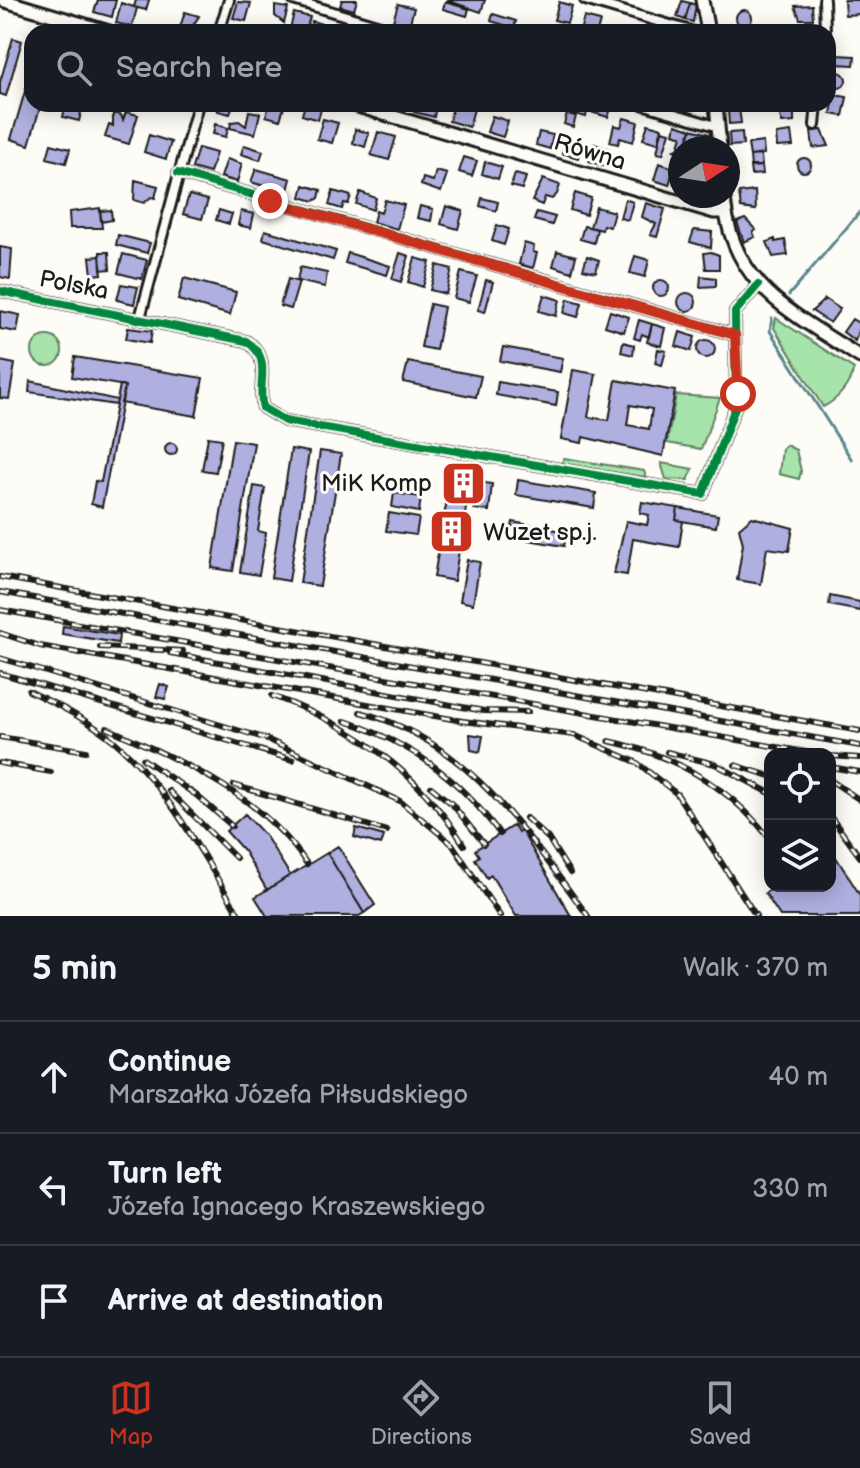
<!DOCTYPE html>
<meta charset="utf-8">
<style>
:root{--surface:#171b24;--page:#242831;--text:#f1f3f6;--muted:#9ea1a6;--line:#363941;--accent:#c8321e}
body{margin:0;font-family:"Balsamiq Sans",sans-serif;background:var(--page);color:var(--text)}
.controls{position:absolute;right:24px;bottom:24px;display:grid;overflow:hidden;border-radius:16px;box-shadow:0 4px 20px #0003}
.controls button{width:72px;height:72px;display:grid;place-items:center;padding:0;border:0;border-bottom:2px solid var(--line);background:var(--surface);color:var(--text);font:40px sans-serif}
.compass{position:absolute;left:668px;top:136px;width:72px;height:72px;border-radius:50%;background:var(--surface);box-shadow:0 4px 20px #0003;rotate:78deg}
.stop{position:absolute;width:24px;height:24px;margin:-18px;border:6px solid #c8321e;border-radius:50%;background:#fff}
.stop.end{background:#c8321e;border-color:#fff;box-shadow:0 2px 8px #0008}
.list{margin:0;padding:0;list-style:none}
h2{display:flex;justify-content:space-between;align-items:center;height:104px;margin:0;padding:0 32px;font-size:34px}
h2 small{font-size:26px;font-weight:400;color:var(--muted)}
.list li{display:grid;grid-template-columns:52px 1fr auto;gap:24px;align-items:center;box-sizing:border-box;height:112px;padding:0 32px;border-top:2px solid var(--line)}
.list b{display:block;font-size:30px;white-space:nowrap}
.list p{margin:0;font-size:26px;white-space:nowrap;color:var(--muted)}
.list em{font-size:26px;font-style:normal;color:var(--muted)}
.icon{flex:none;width:44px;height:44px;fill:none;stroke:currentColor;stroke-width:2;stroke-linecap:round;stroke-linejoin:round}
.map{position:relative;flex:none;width:860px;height:916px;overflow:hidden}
.search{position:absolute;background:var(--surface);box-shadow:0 4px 20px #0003;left:24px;right:24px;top:24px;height:88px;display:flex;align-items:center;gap:20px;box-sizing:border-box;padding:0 28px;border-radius:24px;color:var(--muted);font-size:30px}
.sheet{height:440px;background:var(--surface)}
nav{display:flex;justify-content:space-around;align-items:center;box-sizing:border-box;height:112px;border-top:2px solid var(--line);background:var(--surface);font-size:22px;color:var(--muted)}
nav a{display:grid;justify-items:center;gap:4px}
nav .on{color:var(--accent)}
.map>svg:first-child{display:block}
</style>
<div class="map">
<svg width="860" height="916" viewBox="0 0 860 916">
<rect width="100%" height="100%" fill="#fdfcf7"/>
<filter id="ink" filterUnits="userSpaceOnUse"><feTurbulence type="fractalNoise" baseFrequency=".0125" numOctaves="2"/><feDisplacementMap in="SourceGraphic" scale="16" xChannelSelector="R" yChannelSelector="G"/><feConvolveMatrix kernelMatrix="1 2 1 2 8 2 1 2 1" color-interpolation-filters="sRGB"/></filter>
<g filter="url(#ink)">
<path fill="#a6e4ab" stroke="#618064" stroke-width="2" d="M 776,318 L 854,369 C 849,385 839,399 823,407 L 774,328 Z
M32 351a15 15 0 1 1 30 0a15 15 0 1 1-30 0Z
M 676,395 L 720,398 L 701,449 L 667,443 Z
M 786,445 L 796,450 L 801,471 L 799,479 L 779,474 L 782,449 Z
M 564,458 L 644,471 L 646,477 L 571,467 L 561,464 Z
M 661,463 L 693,469 L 688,480 L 666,479 Z"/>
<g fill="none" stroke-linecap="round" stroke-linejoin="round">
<path stroke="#57878b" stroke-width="3" d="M 789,295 L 860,212
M 772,318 L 770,331 L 852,460"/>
</g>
<path fill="#afafe0" stroke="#1c1c1c" stroke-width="2" fill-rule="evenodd" d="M 98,0 L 116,0 L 112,17 L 94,12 Z
M 136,0 L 149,0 L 146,10 L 134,7 Z
M 342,0 L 357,0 L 354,10 L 340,6 Z
M 446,0 L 485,0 L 481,12 Z
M 844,0 L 860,0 L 860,14 L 845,15 Z
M 682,1 L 690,3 L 685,20 L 677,17 Z
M 238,2 L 251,3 L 246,21 L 233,18 Z
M 445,2 L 469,9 L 467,16 L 443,9 Z
M 559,2 L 572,6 L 567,23 L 554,20 Z
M 121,3 L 137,8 L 132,27 L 116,23 Z
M 690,3 L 696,5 L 693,22 L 685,20 Z
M 398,4 L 414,8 L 409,26 L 393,21 Z
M 812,5 L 813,19 L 800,19 L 795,6 Z
M 275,6 L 288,8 L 284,23 L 275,16 Z
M736 18a8 8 0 1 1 16 0a8 8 0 1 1-16 0Z
M 185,12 L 199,16 L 190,30 L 180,27 Z
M 294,13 L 310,17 L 305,32 L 290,29 Z
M 493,14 L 516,21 L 514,28 L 491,21 Z
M 584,17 L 600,21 L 597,32 L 580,31 Z
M 312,21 L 328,26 L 326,32 L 309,32 Z
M 13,38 L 22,41 L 6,96 L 0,94 L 0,82 Z
M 836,55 L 855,56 L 854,65 L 835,64 Z
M830 80a8 8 0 1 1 16 0a8 8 0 1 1-16 0Z
M 26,88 L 32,89 L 32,104 L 41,104 L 29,145 L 11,139 Z
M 834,95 L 847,97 L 843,116 L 831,114 Z
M 66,104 L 83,105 L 79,121 L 63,117 Z
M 216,104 L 233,104 L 230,114 L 218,111 Z
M 269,104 L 285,104 L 280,120 L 266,116 Z
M 305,104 L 322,105 L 318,120 L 302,115 Z
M 416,104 L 436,106 L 434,117 L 414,112 Z
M 454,104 L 474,109 L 469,127 L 449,121 Z
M 578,104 L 606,104 L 612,106 L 608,117 L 587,111 L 586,117 L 575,114 Z
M 777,104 L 794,104 L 794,122 L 782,123 Z
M 739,108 L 741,123 L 729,124 L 728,110 Z
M 249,111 L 260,113 L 255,134 L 230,128 L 231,122 L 239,121 L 246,126 Z
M 126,112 L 138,115 L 129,144 L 105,137 L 109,125 L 113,126 L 113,113 L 121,115 L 123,120 Z
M 567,114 L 576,116 L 573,127 L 564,124 Z
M 492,116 L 508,121 L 503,137 L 487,132 Z
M 624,118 L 638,122 L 633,142 L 620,138 L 618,144 L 610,142 L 614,125 L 621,127 Z
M 323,119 L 338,123 L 332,143 L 317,139 Z
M 215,124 L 228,128 L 226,137 L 213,134 Z
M 648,124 L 662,128 L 658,143 L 643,139 Z
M 676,124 L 691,129 L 685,148 L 680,148 L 680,160 L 675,158 L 677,151 L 673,150 L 678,149 L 682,136 L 674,133 Z
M 355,129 L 369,133 L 365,147 L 353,143 Z
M 691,129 L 710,134 L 712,142 L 698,146 L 687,144 Z
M 662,130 L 670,132 L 663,154 L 657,153 Z
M 822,130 L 829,146 L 813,148 L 811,131 Z
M 378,132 L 396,137 L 389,160 L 371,155 Z
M 539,132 L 553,135 L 550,149 L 536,145 Z
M 742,132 L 743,145 L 730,146 L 729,133 Z
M 791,132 L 793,146 L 777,147 L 776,134 Z
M 149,135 L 171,142 L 166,159 L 144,152 Z
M 567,138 L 583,143 L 578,158 L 562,153 Z
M 763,142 L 764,154 L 750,156 L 748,144 Z
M 51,144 L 70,149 L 66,163 L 47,158 Z
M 594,144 L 609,149 L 603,166 L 589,161 Z
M 244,145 L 263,151 L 260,160 L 241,154 Z
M 198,148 L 216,153 L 210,173 L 192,168 Z
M 761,155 L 762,166 L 751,167 L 750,156 Z
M 464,157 L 477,161 L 472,176 L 459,172 Z
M797 165a7 7 0 1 1 14 0a7 7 0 1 1-14 0Z
M 227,159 L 242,164 L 237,182 L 221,177 Z
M 485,162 L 502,167 L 498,179 L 482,174 Z
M 659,163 L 674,168 L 669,185 L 654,180 Z
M 750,166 L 762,166 L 763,174 L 751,175 Z
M 256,169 L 291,179 L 287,193 L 251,182 Z
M 436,171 L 447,174 L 441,192 L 421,185 L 423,178 L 433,181 Z
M 515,174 L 526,177 L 522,189 L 511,186 Z
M 543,179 L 560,185 L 557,194 L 552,199 L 545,197 L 542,205 L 532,201 Z
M 135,180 L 158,186 L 155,198 L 151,197 L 144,203 L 134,200 Z
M 304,185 L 321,190 L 319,198 L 314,201 L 301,197 Z
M 333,191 L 351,196 L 348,204 L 344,203 L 342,209 L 329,205 Z
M 755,191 L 756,210 L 741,208 L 739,193 Z
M 360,192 L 376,198 L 373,210 L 356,204 Z
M 575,193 L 591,198 L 586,215 L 570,210 Z
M 189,195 L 208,200 L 202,219 L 183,214 Z
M 482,198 L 498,202 L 496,211 L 480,206 Z
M 625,199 L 633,202 L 628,220 L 620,218 Z
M 385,200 L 404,205 L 397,229 L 373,222 L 376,211 L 381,213 Z
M 646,203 L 665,209 L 657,237 L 650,235 L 656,224 L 642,217 Z
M 420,206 L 433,209 L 431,221 L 417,218 Z
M 446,206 L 463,211 L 458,229 L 441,224 Z
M 596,207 L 614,212 L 610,227 L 603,225 L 602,230 L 590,227 Z
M 100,208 L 102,228 L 70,228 L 69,212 Z
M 111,210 L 112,220 L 101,222 L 100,211 Z
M 219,210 L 232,214 L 229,224 L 216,220 Z
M 241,211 L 254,214 L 251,228 L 238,225 Z
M 537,212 L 555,217 L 552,225 L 534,220 Z
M 745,219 L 756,230 L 753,232 L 755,237 L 744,242 L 737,222 Z
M 497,225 L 509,229 L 504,245 L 492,241 Z
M 584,226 L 597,229 L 594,243 L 580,239 Z
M 265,230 L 336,251 L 333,260 L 263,239 Z
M 694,230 L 712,232 L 711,248 L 690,242 Z
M 118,235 L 150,243 L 147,253 L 116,245 Z
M 775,239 L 775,242 L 785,240 L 788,255 L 773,257 L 767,242 Z
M 524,243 L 534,246 L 533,252 L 537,253 L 533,268 L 519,264 Z
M 0,247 L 12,249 L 10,279 L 0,277 Z
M 557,251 L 576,256 L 572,272 L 553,266 Z
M 100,252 L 109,252 L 110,269 L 101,270 Z
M 711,252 L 719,255 L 719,269 L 706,269 L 704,253 Z
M 348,253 L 390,266 L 387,275 L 345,263 Z
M 400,253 L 409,256 L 401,282 L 392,279 Z
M 123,254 L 147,260 L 142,279 L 118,273 Z
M 100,256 L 102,274 L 92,275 L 90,257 Z
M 587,256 L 599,260 L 596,272 L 583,269 Z
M 635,256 L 649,260 L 645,277 L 630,273 Z
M 415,258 L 430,262 L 423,287 L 408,282 Z
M 437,265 L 452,269 L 446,294 L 430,290 Z
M 300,267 L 327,273 L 325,287 L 297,281 Z
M 461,272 L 477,276 L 469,302 L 454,298 Z
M 701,276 L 716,278 L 716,286 L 700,287 Z
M 184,278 L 236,292 L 230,315 L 178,300 Z
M 288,279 L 299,282 L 291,309 L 280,306 Z
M653 288a8 8 0 1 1 16 0a8 8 0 1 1-16 0Z
M 486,280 L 493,282 L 485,312 L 478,310 Z
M 121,284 L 138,287 L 134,304 L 117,300 Z
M678 302a9 9 0 1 1 18 0a9 9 0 1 1-18 0Z
M 544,295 L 560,300 L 556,316 L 539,311 Z
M 568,299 L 582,303 L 578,317 L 564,313 Z
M 825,299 L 840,309 L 830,323 L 812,311 Z
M 430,304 L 444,307 L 436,350 L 421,347 Z
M 0,311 L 20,315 L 17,332 L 0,329 Z
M 610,311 L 629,317 L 624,332 L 605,326 Z
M 852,319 L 860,324 L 855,341 L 843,332 Z
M 639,320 L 652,324 L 649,337 L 642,334 L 640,340 L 634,338 Z
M 652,324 L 665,328 L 661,346 L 647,342 Z
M 128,328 L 152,331 L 150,343 L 126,339 Z
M 680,332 L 695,337 L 691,351 L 676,346 Z
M697 349a9 9 0 1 1 18 0a9 9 0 1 1-18 0Z
M 623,342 L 634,345 L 633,355 L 621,352 Z
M 503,347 L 563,358 L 560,372 L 500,361 Z
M 658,349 L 666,351 L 662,365 L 655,363 Z
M 75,357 L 203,378 L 196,416 L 121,403 L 125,386 L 72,377 Z
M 0,361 L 15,364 L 9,399 L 0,398 Z
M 408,362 L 481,376 L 476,397 L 403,382 Z
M 573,370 L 596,374 L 588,417 L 609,420 L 616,380 L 675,391 L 663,456 L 583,437 L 582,443 L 561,439 ZM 630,405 L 652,409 L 649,429 L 627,425 Z
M 30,381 L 117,400 L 116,405 L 29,392 Z
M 498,382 L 558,392 L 556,406 L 496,395 Z
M 120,385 L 125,386 L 102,507 L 91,504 L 95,481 L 101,482 Z
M 208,437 L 222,439 L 216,472 L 202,470 Z
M 233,440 L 254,443 L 233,571 L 212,568 Z
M165 449a6 6 0 1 1 12 0a6 6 0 1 1-12 0Z
M 291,449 L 309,452 L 289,581 L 271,578 Z
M 320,451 L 341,454 L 320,586 L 300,583 Z
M 459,472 L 471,473 L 467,495 L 456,493 Z
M 518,480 L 596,493 L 594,508 L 516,495 Z
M 478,482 L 492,484 L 489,511 L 474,509 Z
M 254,486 L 265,488 L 258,531 L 266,533 L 259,575 L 240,572 Z
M 394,493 L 421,497 L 419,512 L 392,507 Z
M 447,499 L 467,502 L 454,581 L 434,577 Z
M 642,502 L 678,508 L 676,520 L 683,521 L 679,547 L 633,539 L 627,575 L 614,573 L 626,521 L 647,525 L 649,515 L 640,513 Z
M 678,508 L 718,515 L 716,527 L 676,520 Z
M 389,513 L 419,518 L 416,535 L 386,531 Z
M 752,517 L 793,528 L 789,551 L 767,548 L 761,584 L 737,580 L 743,544 L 739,528 Z
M 513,522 L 567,532 L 564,546 L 510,537 Z
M 467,560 L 480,562 L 473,604 L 460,601 Z
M 830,596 L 860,602 L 860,611 L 829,605 Z
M 63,626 L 119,635 L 118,643 L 62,634 Z
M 160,684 L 169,687 L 165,699 L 156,697 Z
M 470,734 L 483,736 L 480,752 L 471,750 Z
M 245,814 L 265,835 L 290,875 L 267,890 L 244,851 L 226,831 Z
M 514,825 L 518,832 L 521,830 L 571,916 L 516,916 L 491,875 L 487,878 L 475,859 L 479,856 L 475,850 Z
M 356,828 L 384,836 L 381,845 L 354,837 Z
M 338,846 L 375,905 L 364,913 L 327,853 Z
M 832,851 L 860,895 L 860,916 L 780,916 L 765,893 L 777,886 L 830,886 Z
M 327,853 L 364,913 L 359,916 L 267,916 L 255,897 Z"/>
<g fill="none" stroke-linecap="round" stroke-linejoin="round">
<defs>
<path id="street" d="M 293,0 L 400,32
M 585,0 L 694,32
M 824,0 L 825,32
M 219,32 L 229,0
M 642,104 L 719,127
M 815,125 L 817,104
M 178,173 L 735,335
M 0,291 L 246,341 C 274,359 256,382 263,408 L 285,421 L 703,494 L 736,405 L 735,312 L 758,285
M 140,318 L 198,104"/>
<path id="secondary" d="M 2,0 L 109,32
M 702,0 L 708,32
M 351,104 L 714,212 L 725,212
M 716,104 L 720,148
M 724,196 C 730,286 793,313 860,357"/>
</defs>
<use href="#street" stroke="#1c1c1c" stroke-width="14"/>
<use href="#secondary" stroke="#1c1c1c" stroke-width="17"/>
<use href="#street" stroke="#fdfcf7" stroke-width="8"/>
<use href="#secondary" stroke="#fdfcf7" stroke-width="11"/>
<defs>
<path id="rail" d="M 0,577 L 860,731
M 0,592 L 860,746
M 0,610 L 817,754
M 0,633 L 40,646 L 463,721 L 574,735 L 636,762 L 677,794 L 756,916
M 100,647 L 183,651
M 170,653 L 484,711 L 528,712
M 0,658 L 264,738 L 400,801 L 452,844 L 500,916
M 0,673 L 293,760
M 29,691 C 58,705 88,720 114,741 C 169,788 202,855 240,916
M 272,696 C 351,724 419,772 464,845
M 360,712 C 468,740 525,832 588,916
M 345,721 C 411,743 459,778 500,834
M 107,728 C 181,761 261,794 307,864
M 0,737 L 86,751
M 609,741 C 674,755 729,786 770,839
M 667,752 L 715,764 L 770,793
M 830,756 L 860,758
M 143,759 L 196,795 L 232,826
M 0,763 L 51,772
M 735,765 L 770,776
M 830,767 L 860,772
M 830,780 L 860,800
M 234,785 L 387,831
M 431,787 L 452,804 L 484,844
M 169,791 L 236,858
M 830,816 L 860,857
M 526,818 L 548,838 L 570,873"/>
</defs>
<use href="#rail" stroke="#1c1c1c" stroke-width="6"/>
<use href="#rail" stroke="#fdfcf7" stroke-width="3" stroke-dasharray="9" stroke-linecap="butt"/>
<defs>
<path id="cycleway" d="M 178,173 L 735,335
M 0,291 L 246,341 C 274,359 256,382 263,408 L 285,421 L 703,494 L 736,405 L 735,312 L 758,285"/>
</defs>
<use href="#cycleway" stroke="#fdfcf7" stroke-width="13"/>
<use href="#cycleway" stroke="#00873e" stroke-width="8"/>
</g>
</g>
<g fill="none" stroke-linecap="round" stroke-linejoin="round" filter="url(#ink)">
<path stroke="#c8321e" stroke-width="10" d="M 270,201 L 735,335 L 738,394"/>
</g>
<defs>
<symbol id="building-square" viewBox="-11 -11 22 22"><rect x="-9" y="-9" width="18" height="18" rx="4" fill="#c8321e" stroke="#fdfcf7"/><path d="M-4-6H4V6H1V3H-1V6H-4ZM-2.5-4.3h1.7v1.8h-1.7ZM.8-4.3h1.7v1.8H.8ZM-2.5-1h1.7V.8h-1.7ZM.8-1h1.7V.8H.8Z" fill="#fff"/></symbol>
</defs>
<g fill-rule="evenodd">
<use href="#building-square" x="438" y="458" width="51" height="51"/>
<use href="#building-square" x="426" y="506" width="51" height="51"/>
</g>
<g text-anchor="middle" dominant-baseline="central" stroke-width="6" stroke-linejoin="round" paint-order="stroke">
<g font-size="24" fill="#1c1c1c" stroke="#fdfcf7">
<text transform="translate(590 152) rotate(17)">Równa</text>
<text transform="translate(74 285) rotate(11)">Polska</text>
</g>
<g font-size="24" fill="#1c1c1c" stroke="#fdfcf7" text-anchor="end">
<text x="432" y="483">MiK Komp</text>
<text x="483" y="532" text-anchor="start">Wuzet sp.j.</text>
</g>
</g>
</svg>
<div class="controls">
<button><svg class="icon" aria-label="locate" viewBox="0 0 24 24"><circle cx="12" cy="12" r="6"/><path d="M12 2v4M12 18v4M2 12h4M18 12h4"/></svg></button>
<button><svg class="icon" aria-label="layers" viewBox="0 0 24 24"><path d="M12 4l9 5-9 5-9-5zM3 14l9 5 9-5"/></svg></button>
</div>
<svg class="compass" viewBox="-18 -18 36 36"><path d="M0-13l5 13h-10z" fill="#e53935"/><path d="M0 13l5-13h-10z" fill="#9ea1a6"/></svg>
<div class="stop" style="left:738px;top:394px"></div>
<div class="stop end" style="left:270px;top:201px"></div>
<div class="search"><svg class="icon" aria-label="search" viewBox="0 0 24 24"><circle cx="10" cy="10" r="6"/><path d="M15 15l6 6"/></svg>Search here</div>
</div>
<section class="sheet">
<h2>5 min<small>Walk · 370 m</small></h2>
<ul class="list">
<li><svg class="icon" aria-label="ahead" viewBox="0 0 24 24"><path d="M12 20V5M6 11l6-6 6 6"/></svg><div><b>Continue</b><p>Marszałka Józefa Piłsudskiego</p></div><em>40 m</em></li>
<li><svg class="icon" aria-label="left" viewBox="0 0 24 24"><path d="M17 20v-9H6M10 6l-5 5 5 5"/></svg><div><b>Turn left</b><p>Józefa Ignacego Kraszewskiego</p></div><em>330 m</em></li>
<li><svg class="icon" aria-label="arrive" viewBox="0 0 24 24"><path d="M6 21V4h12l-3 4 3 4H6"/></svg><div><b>Arrive at destination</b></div></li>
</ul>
</section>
<nav>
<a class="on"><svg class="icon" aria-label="map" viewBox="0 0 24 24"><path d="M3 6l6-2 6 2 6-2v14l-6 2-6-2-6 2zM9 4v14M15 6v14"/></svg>Map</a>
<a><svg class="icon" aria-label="directions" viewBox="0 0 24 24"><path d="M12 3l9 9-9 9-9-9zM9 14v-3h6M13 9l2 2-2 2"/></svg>Directions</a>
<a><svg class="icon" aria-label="saved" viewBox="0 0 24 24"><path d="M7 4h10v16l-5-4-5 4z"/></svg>Saved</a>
</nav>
